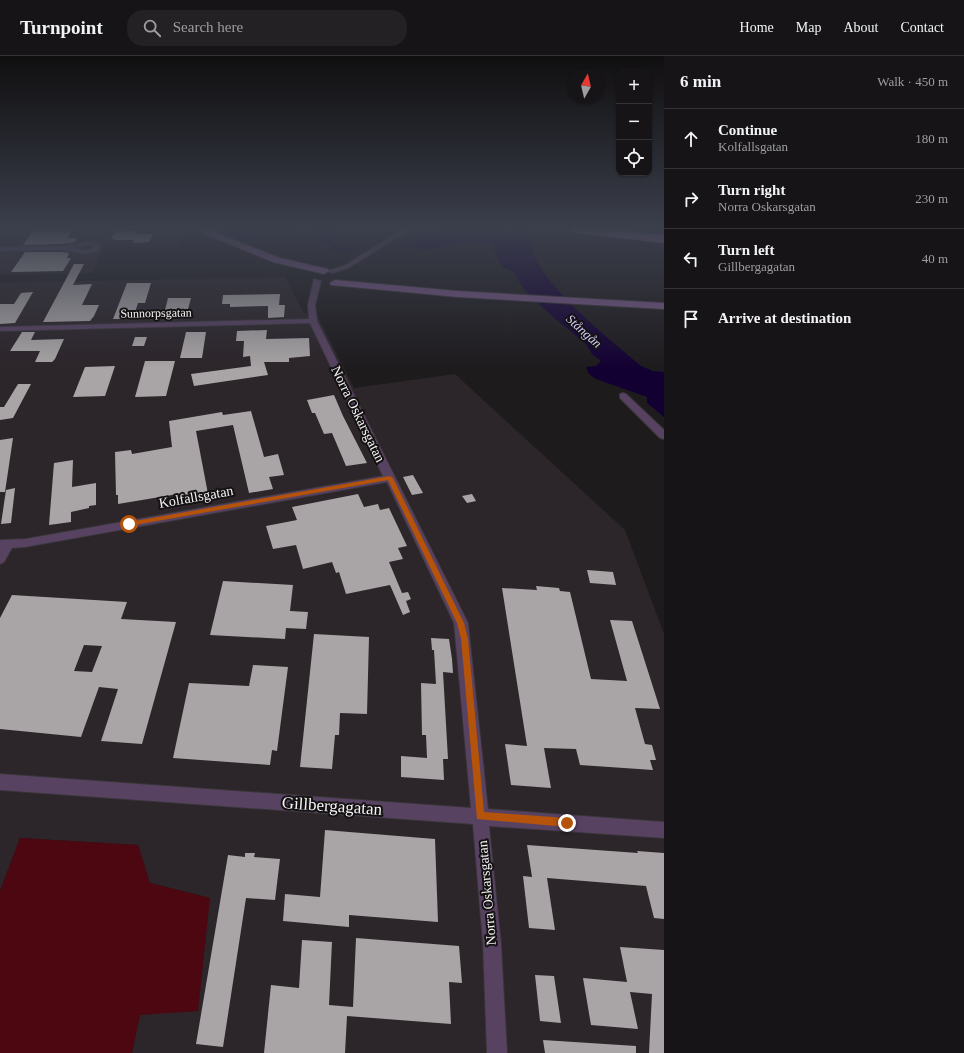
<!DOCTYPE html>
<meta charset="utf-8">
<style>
:root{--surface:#161416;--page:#232123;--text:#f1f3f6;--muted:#9e9ea1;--line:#353335}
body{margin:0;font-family:Georgia,serif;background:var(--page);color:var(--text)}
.controls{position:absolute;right:12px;top:12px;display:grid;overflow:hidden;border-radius:8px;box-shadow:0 1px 3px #0004}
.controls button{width:36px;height:36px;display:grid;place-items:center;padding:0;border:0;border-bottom:1px solid var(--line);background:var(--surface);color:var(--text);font:20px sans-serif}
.compass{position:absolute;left:568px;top:12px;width:36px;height:36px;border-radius:50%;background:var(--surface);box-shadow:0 1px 3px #0004;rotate:8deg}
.stop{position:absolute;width:12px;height:12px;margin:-9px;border:3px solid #b45309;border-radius:50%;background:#fff}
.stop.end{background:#b45309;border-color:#fff;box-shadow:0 1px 4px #0008}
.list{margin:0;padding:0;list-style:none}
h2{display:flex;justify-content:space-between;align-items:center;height:52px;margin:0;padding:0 16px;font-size:17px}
h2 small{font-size:13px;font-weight:400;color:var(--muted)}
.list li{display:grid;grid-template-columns:26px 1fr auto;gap:12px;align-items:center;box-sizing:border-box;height:60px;padding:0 16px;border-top:1px solid var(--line)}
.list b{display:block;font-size:15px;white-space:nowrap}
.list p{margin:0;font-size:13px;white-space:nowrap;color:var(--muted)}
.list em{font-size:13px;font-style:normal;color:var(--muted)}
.icon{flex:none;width:22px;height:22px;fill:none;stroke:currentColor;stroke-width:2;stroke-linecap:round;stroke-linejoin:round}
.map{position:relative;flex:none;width:664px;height:997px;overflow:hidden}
header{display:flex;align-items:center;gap:24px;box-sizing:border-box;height:56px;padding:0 20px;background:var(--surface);border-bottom:1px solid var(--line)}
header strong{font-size:19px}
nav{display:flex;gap:22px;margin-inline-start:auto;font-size:14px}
.search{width:280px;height:36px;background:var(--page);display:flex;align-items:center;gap:10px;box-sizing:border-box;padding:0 14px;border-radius:16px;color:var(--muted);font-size:15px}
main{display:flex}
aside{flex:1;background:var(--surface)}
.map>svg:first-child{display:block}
</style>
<header>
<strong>Turnpoint</strong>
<div class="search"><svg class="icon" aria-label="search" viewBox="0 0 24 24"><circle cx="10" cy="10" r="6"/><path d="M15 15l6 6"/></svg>Search here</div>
<nav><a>Home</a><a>Map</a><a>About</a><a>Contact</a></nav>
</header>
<main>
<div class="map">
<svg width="664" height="997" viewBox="0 0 664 997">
<rect width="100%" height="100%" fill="#1e1b1d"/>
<path fill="#2c252a" d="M 0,173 L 186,173 L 178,191 L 104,191 L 92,217 L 0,219 Z
M 285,221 L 304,257 L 317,259 L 354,332 L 455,318 L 625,474 L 664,578 L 664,997 L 132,997 L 140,959 L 210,842 L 150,827 L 138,789 L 20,782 L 0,835 L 0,227 Z"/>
<path fill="#4d0710" d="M 20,782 L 138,789 L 150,827 L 210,842 L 198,955 L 140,959 L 132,997 L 0,997 L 0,835 Z"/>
<path fill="#130033" d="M 218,173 L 296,173 L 248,182 L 240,182 Z
M 313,173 L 336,173 L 329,182 C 334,193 350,191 359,195 L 329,194 L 327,194 L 338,193 L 321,185 Z
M 447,173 L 533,173 C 513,210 616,288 641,310 L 653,315 L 664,316 L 664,361 L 647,347 L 647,341 L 596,323 L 589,318 L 586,311 L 596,310 L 601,305 L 592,298 L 586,288 C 566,271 544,255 527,236 C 515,225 521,216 502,211 L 491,186 L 463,186 L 428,194 L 397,189 L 408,182 Z"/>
<path fill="#a9a5a6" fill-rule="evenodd" d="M 34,173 L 74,173 L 67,182 L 77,182 L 75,186 L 62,188 L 23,189 Z
M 127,173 L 127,175 L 138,175 L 137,178 L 153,178 L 149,186 L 133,187 L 134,184 L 116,184 L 111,182 L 115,174 Z
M 25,196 L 62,196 L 69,197 L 67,202 L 71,202 L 63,215 L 11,216 Z
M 74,208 L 84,208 L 73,229 L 92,228 L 82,249 L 99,249 L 94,260 L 90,265 L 43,266 Z
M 127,227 L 151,227 L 145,247 L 138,247 L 133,263 L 113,263 Z
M 33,236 L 15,267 L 0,268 L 0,248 L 14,248 L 21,237 Z
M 280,238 L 279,249 L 285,249 L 284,261 L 268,262 L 268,250 L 230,251 L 230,248 L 222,248 L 223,239 Z
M 168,242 L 191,242 L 186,261 L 163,262 Z
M 267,274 L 266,283 L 309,282 L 310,300 L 289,302 L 289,306 L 264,306 L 268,319 L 194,330 L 191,318 L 251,310 L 250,300 L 243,301 L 244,285 L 236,285 L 237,275 Z
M 22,276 L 35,276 L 31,284 L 64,283 L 55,303 L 52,306 L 35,306 L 40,295 L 10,295 Z
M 186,276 L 206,276 L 202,302 L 180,302 Z
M 135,281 L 147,281 L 144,290 L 132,290 Z
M 145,305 L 175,305 L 166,340 L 135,341 Z
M 115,310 L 105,340 L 73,341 L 85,311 Z
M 18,328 L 31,328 L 13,362 L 0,364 L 0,351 L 4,351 Z
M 334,339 L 343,360 L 367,407 L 346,410 L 332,377 L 324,378 L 315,357 L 312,357 L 307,344 Z
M 251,355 L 264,401 L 278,398 L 284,419 L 269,421 L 273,433 L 249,437 L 233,369 L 196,375 L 209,443 L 180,448 L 178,438 L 118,448 L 118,439 L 116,439 L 115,396 L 131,394 L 132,398 L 172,391 L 169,365 L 222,356 L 223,359 Z
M 13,382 L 5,436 L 0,436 L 0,384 Z
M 73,404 L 72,431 L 96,427 L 96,449 L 89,450 L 89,452 L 71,456 L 71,466 L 49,469 L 54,407 Z
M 413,419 L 423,437 L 412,439 L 403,421 Z
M 15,432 L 11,467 L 1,468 L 6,434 Z
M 358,438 L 364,451 L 378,448 L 380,454 L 389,452 L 407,490 L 398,492 L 403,503 L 389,506 L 402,537 L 408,536 L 411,543 L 406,545 L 410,556 L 403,559 L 390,529 L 346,538 L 339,516 L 336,517 L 332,506 L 303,513 L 296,489 L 273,493 L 266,470 L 297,464 L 292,451 Z
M 472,438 L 476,445 L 467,447 L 462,440 Z
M 587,514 L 613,516 L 616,529 L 590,527 Z
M 223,525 L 293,529 L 290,555 L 308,556 L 306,573 L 286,572 L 285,583 L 210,579 Z
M 536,530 L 559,532 L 560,535 L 570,536 L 591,623 L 627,625 L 610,564 L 632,565 L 660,653 L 635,652 L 645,688 L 652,689 L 656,704 L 650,704 L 653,714 L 580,709 L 576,693 L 544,692 L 551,732 L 511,729 L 505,688 L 527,690 L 502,532 L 537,534 Z
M 12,539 L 127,546 L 121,563 L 176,566 L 142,688 L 101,685 L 118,633 L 99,631 L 81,681 L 0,673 L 0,562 ZM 84,589 L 102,590 L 92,616 L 74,615 Z
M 314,578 L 369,581 L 367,658 L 340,657 L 339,679 L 335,679 L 332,713 L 300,711 Z
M 431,582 L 449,583 L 452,603 L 453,617 L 443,616 L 448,703 L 443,703 L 444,724 L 401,721 L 401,700 L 427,702 L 426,679 L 422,679 L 421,627 L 436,628 L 434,594 L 432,594 Z
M 253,609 L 288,611 L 277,695 L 272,694 L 270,709 L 173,702 L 189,627 L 249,630 Z
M 325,774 L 435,783 L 438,866 L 349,859 L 349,871 L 283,865 L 285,838 L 320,841 Z
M 527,789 L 638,797 L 637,795 L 664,797 L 664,863 L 654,862 L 646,830 L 547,822 L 555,874 L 529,872 L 523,820 L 532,821 Z
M 245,797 L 255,797 L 254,801 L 280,803 L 275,844 L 246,842 L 223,991 L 196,988 L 228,799 L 245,801 Z
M 356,882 L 459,890 L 462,927 L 449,926 L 451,968 L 347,960 L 345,997 L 264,997 L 271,929 L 299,932 L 302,884 L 332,886 L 329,949 L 353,951 Z
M 620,891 L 664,894 L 664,997 L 649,997 L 652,938 L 630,936 L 638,973 L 591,969 L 583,922 L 627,926 Z
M 535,919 L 554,920 L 561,967 L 540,965 Z
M 543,984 L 636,990 L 636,997 L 545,997 Z"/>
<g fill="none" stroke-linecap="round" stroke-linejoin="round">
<defs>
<path id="minor" d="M 403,173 L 411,173 L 348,212 L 332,217 L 328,215 L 344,210 Z
M 94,185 L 101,191 L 97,195 L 86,198 L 62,194 L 0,195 L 0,191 L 62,190 ZM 92,189 L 94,191 L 86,194 L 73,192 Z
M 314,223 L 321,225 L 315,249 L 317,265 L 468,567 L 488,753 L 664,766 L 664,782 L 489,770 L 501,888 L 507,997 L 487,997 L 483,888 L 473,768 L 0,734 L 0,718 L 471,752 L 454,567 L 387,426 L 25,491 L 12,492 L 4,506 L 0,508 L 0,484 L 25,483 L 383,420 L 310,267 L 0,275 L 0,271 L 309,263 L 308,249 Z
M 623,337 L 626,338 L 664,374 L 664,383 L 660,382 L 620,342 L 620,338 Z"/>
<path id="secondary" d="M 193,173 L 207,173 L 280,202 L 328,213 L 329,215 L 324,218 L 273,206 Z
M 335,224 L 458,235 L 664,247 L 664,253 L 458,241 L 331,229 L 330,227 Z"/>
<path id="motorway" d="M 570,173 L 611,173 L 664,179 L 664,187 L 576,177 Z"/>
</defs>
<use href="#minor" stroke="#383537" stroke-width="2"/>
<use href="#secondary" stroke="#383537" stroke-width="2"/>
<use href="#motorway" stroke="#383537" stroke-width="2"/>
<use href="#minor" fill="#574261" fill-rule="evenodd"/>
<use href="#secondary" fill="#795687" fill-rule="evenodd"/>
<use href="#motorway" fill="#aa74c1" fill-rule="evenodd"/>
</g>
<linearGradient id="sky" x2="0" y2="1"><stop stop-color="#100f10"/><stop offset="0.55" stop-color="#3b3f4c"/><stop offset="1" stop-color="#3b3f4c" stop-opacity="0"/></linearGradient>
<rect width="664" height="313" fill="url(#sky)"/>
<path fill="#b45309" d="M 390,420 L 393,422 L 464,567 L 468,583 L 484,756 L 567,762 L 571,767 L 570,770 L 567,771 L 477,763 L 461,583 L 457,567 L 388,424 L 129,470 L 126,468 L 129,466 Z"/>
<g text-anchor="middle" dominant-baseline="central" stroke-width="4" stroke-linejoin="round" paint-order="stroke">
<g font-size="12" fill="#f6f4f5" stroke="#151214">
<text transform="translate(156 257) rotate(-1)">Sunnorpsgatan</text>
</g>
<g font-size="13" font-style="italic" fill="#d4ccf9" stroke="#151214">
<text transform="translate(584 275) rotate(42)">Stångån</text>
</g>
<g font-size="14" fill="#f6f4f5" stroke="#151214">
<text transform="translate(358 358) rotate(64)">Norra Oskarsgatan</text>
<text transform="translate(196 441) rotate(-10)">Kolfallsgatan</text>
<text transform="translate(487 837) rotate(-95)">Norra Oskarsgatan</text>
</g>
<g font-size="17" fill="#f6f4f5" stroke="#151214">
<text transform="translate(332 750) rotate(4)">Gillbergagatan</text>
</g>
</g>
</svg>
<div class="controls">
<button>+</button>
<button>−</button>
<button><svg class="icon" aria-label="locate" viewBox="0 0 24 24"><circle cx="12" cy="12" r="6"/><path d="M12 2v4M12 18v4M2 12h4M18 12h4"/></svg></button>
</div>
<svg class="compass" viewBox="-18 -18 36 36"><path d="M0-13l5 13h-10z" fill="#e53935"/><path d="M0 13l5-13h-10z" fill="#9e9ea1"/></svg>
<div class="stop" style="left:129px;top:468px"></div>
<div class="stop end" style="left:567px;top:767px"></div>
</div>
<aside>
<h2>6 min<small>Walk · 450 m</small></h2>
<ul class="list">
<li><svg class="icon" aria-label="ahead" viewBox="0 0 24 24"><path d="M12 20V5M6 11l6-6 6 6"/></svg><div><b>Continue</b><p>Kolfallsgatan</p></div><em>180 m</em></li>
<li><svg class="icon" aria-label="right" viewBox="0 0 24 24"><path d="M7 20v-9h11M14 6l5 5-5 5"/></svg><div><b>Turn right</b><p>Norra Oskarsgatan</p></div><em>230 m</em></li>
<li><svg class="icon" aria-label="left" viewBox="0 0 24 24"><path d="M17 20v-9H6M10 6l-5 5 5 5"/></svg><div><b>Turn left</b><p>Gillbergagatan</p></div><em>40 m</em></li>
<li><svg class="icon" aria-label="arrive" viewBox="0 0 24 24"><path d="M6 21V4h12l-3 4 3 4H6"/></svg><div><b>Arrive at destination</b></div></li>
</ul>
</aside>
</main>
